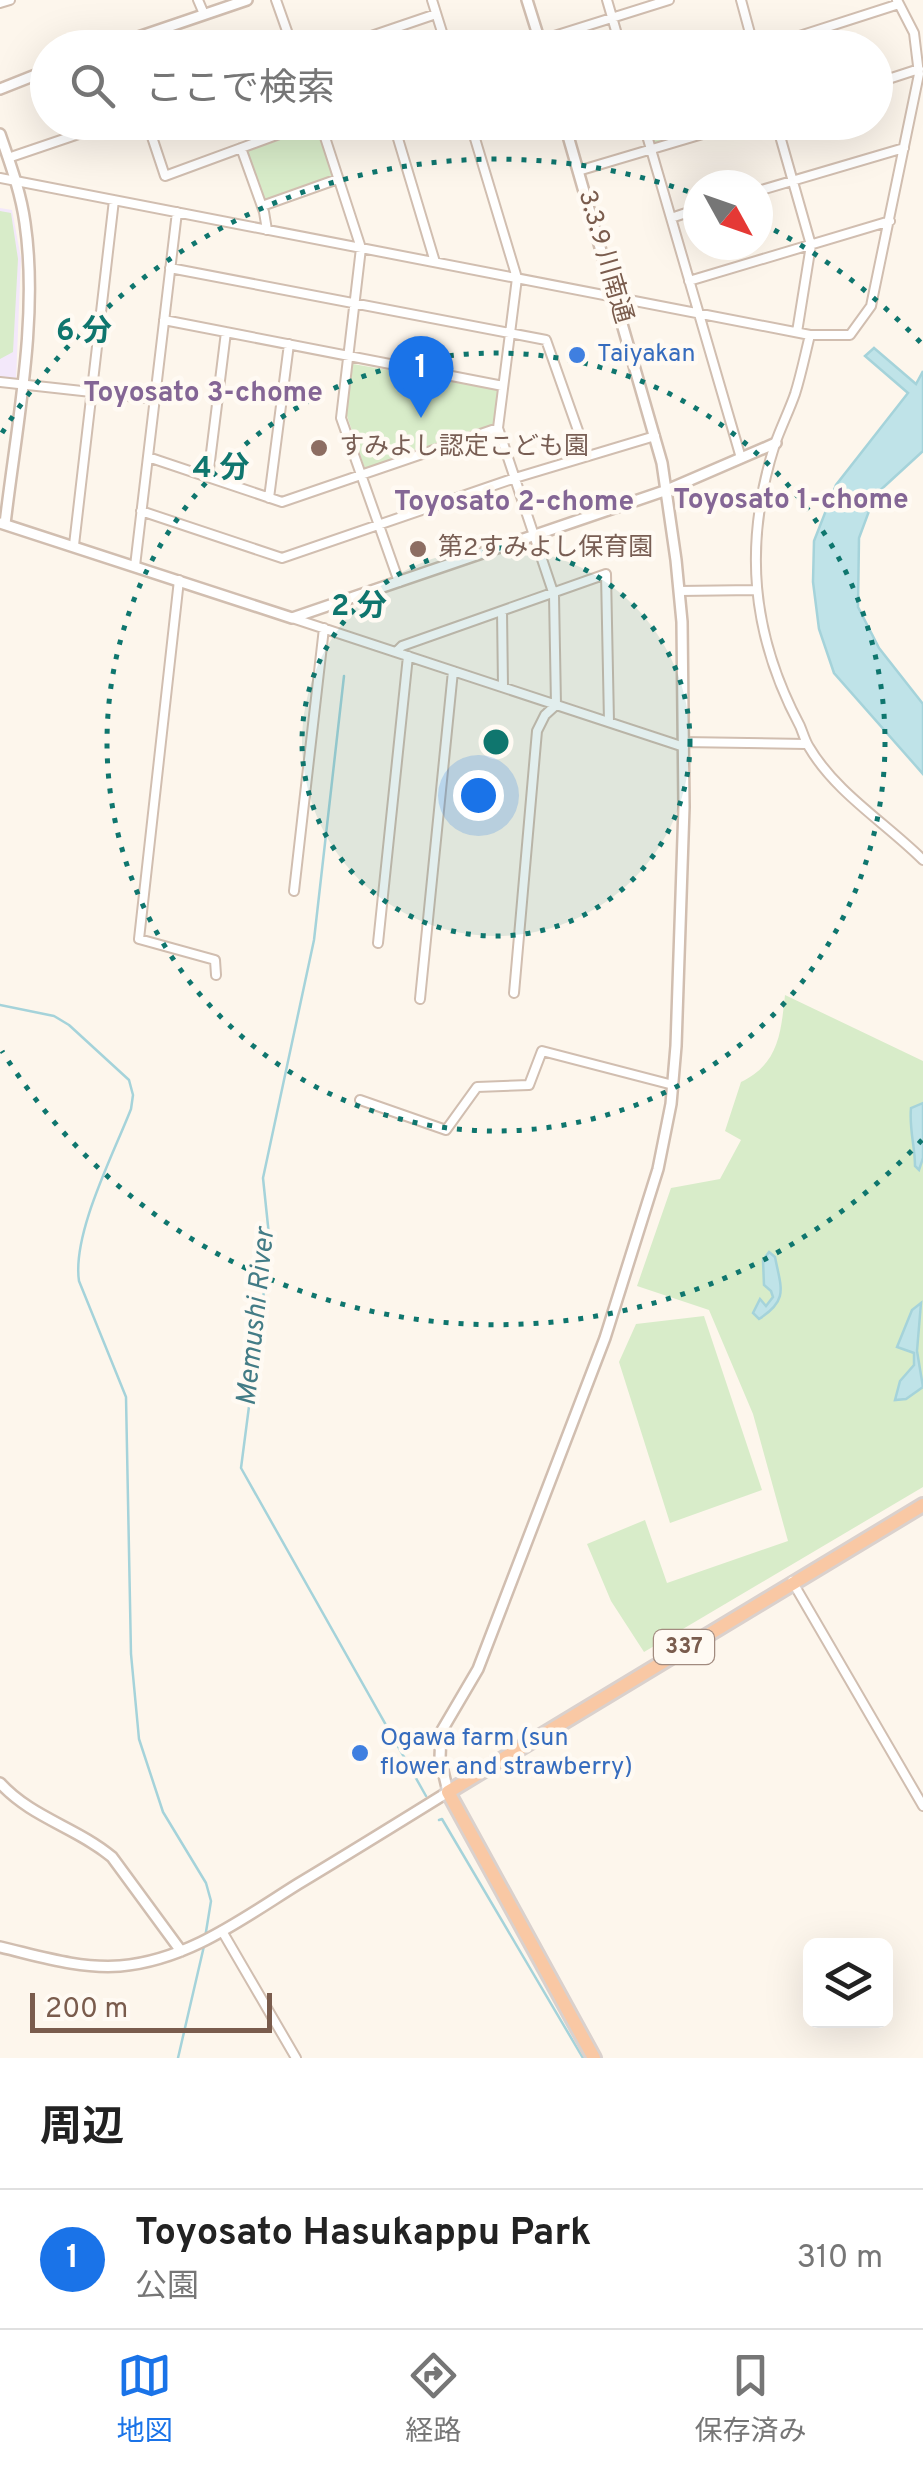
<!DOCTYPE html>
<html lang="ja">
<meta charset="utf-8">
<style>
:root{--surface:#fff;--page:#f2f2f2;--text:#222;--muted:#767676;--line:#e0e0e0;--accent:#1a73e8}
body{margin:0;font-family:Overpass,"Noto Sans JP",sans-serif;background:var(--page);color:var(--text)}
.controls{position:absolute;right:30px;bottom:30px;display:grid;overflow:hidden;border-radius:15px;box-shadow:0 10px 40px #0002}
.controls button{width:90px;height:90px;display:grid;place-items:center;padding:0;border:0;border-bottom:2px solid var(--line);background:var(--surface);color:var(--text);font:50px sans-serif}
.compass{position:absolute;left:683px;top:170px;width:90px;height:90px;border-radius:50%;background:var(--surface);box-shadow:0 10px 40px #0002;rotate:130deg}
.scale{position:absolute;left:30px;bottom:25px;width:242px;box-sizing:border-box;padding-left:10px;border:5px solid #7a5c4d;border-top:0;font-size:28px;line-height:35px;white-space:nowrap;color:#7a5c4d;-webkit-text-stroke:8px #fffaf3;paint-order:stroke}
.you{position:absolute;left:478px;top:795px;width:35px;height:35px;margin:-25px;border:8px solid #fff;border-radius:50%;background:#1a73e8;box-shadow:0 0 0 15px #1a73e833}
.badge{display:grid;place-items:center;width:65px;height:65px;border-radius:50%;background:var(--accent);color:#fff;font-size:32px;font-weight:700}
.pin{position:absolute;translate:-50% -82px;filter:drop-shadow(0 2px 5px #0008)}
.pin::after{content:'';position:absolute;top:52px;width:35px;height:30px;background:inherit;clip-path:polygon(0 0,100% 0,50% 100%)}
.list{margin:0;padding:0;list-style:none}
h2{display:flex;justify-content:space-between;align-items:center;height:130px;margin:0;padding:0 40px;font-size:42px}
h2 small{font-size:32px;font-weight:400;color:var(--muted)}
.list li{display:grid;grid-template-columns:65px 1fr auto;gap:30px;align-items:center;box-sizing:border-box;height:140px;padding:0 40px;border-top:2px solid var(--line)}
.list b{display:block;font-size:38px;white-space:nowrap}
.list p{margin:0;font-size:32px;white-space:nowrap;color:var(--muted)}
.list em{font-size:32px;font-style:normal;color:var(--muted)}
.icon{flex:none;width:55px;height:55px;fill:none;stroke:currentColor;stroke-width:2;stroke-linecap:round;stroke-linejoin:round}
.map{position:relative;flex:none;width:923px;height:2058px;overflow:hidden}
.search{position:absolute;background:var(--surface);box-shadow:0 10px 40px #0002;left:30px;right:30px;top:30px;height:110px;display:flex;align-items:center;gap:25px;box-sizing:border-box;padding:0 35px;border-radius:55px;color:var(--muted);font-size:38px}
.sheet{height:270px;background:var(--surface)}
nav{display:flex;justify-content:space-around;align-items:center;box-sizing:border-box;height:140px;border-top:2px solid var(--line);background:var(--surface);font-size:28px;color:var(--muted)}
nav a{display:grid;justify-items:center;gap:5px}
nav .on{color:var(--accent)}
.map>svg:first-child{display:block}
</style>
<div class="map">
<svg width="923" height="2058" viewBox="0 0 923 2058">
<rect width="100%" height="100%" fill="#fdf6ec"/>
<path fill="#f3e8fa" d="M 0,208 L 12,210 L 21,258 L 16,380 L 0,378 Z"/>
<path fill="#d8ecc9" d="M 648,123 L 648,122 L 722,123 L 654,143 Z
M 318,127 L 335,176 L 264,202 L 247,151 Z
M 0,211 L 11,213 L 18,259 L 13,352 L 0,359 Z
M 353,364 L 498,389 L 494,424 L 365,469 L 346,413 Z
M 785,995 L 923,1061 L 923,1487 L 644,1652 L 611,1601 L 587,1544 L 645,1520 L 667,1583 L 788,1541 L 753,1414 L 709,1310 L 637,1286 L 671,1188 L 720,1179 L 741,1140 L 725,1131 L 741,1082 C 779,1064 781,1032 785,995 Z
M 704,1316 L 762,1490 L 670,1523 L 619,1362 L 636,1324 Z"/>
<path fill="#bfe3e8" stroke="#a5d3da" stroke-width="2.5" d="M 874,348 L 916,384 L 923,371 L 923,451 L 875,495 L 859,538 L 858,607 L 879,648 L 923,704 L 923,774 L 834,673 L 819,629 L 813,582 L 814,541 L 836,485 L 908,393 L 865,356 Z
M 923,1103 L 923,1158 L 919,1170 L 915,1166 C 915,1146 909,1129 911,1108 Z
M 769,1252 L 775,1257 C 781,1288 789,1300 759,1319 L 753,1313 L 760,1299 L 766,1306 L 773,1297 L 771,1291 L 764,1285 L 763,1260 Z
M 921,1303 L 917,1351 L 923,1387 L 906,1399 L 895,1400 L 900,1381 L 914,1365 L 914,1353 L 897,1347 L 912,1310 Z"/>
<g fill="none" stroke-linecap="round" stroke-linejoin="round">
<path stroke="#a5d3da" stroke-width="2.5" d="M 344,676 L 314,940 L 263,1178 L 270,1245 L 241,1468 L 426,1796
M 0,1005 L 54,1016 L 69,1025 L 129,1080 L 133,1095 L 131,1109 C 113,1155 72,1234 79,1281 L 126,1397 L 131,1654 L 139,1739 L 163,1812 L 206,1883 L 211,1901 L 205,1938
M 439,1820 L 442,1819 L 583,2058
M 178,2058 L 204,1946"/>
<defs>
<path id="minor" d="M 198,0 L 204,14
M 276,0 L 293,48
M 432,0 L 447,48
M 607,0 L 621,48
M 741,0 L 754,48
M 0,3 L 10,0
M 336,48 L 436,14
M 516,48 L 669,0
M 762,48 L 899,4
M 876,83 L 919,69
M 147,122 L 165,176 L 312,122
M 320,122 L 361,248 L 341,418 L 399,582
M 393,122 L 435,262
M 470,122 L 517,278 L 498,428 L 554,595 L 556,705 L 545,715 L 537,731 L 514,993
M 643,122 L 741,458
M 776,122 L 811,245 L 797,332
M 241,148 L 264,212 L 267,230
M 8,158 L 114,122
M 578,171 L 743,122
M 0,178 L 810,335 L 850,335 L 871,306 L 919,74 L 914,33 L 897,0
M 758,191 L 904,148
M 262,206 L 338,179
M 671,218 L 698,209
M 170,268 L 546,340 L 587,456
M 689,281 L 890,221
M 164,320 L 503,386
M 810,335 C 805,355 801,375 795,394 C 789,411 781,427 775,444 C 743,544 751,634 800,726 C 803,733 805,741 809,747 C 836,793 886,823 923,860
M 0,382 L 155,399
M 148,457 L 282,502 L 498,428
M 208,477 L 226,332
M 269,498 L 289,344
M 141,511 L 282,558 L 515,478 L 655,436
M 74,545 L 114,200
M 135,566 L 177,212
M 179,580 L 139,939 L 215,960 L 216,975
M 679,591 L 755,590
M 502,611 L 503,687
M 292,618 L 684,747
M 396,652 L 402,646 L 606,574 L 609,722
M 683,742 L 806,744
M 294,891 L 324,628
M 378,943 L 408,656
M 420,999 L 453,671
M 360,1100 L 446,1130 L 477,1087 L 529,1085 L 542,1051 L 673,1085
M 792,1581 L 923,1806
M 222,1931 L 296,2058"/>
<path id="tertiary" d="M 527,0 L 542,48
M 106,48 L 247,0
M 0,89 L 48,70
M 0,134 C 10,163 21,193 25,223 C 39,319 16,428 5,524
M 0,523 L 292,618 L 667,490 L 776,443
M 0,1783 C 32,1818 76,1827 112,1857 L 181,1951
M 0,1947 C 39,1956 79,1969 120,1966 C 188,1960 242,1919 298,1884 C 348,1854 398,1823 448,1792 L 440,1758 L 441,1732 L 478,1669 L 605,1338 L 658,1169 L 671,1104 L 676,1046 L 684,807 L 682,622 L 676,560 L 662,463 L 564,122"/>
<path id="trunk" d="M 594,2058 L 448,1792 L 923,1505"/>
</defs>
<use href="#minor" stroke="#d1beb0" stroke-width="12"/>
<use href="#tertiary" stroke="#d1beb0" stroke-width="14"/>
<use href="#trunk" stroke="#dad1cd" stroke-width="18"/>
<use href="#minor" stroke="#fff" stroke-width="8"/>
<use href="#tertiary" stroke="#fff" stroke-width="9"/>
<use href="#trunk" stroke="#f9c8a4" stroke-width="12"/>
</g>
<circle cx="496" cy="742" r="194" fill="#0f766e" fill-opacity=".12"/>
<g fill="none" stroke="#0f766e" stroke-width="5" stroke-dasharray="5 10">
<circle cx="496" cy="742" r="194"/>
<circle cx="496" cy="742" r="389"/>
<path d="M922 1140A583 583 0 0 1 2 1051M2 433A583 583 0 0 1 695 194M761 223A583 583 0 0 1 922 344"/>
</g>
<g fill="#3f7fe0" stroke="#fffaf3" stroke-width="4">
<circle cx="577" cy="355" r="10"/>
<circle cx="360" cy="1753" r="10"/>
</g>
<g fill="#8d6e63" stroke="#fffaf3" stroke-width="4">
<circle cx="319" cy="448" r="10"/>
<circle cx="418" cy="549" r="10"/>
</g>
<g text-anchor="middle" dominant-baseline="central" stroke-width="9" stroke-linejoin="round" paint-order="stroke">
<rect fill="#fffaf3" stroke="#a28b7f" stroke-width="2.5" x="654" y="1630" width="60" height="34" rx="8"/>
<g font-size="22" font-weight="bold" fill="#7a5c4d">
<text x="684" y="1647">337</text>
</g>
<g font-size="25" fill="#7a5c4d" stroke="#fffaf3">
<text transform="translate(604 257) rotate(74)">3.3.9 川南通</text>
</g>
<g font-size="25" fill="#366cbe" stroke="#fffaf3" text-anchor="start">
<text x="597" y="355">Taiyakan</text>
<text x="380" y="1739">Ogawa farm (sun<tspan x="380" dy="29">flower and strawberry)</tspan></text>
</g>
<g font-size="25" fill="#785e54" stroke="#fffaf3" text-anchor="start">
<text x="339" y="448">すみよし認定こども園</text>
<text x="438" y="549">第2すみよし保育園</text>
</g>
<g font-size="28" font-weight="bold" fill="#846695" stroke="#fffaf3">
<text x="203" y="394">Toyosato 3-chome</text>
<text x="791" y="501">Toyosato 1-chome</text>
<text x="514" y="503">Toyosato 2-chome</text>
</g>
<g font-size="28" font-style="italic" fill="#437c86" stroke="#fffaf3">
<text transform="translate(257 1317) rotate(-84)">Memushi River</text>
</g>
</g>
<circle cx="496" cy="742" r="15" fill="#0f766e" stroke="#fffaf3" stroke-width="5"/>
<g font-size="30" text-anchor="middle" font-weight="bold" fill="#0f766e" stroke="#fffaf3" stroke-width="9" stroke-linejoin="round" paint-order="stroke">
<text x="84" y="340">6 分</text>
<text x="221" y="477">4 分</text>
<text x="359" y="615">2 分</text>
</g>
</svg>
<div class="controls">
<button><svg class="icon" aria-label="layers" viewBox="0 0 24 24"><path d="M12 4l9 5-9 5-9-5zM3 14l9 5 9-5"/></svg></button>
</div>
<svg class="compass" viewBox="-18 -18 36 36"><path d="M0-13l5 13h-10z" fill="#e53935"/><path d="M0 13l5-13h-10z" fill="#767676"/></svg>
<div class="scale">200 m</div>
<div class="you"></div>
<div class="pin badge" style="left:421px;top:418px">1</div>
<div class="search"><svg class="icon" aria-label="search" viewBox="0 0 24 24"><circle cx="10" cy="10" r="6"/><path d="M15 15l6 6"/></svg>ここで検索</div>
</div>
<section class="sheet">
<h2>周辺<small></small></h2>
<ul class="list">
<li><span class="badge">1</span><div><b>Toyosato Hasukappu Park</b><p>公園</p></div><em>310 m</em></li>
</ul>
</section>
<nav>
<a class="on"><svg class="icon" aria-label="map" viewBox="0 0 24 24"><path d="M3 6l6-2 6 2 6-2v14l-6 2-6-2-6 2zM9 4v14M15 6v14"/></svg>地図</a>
<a><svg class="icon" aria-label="directions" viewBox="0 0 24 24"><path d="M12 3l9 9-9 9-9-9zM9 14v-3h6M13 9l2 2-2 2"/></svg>経路</a>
<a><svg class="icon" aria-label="saved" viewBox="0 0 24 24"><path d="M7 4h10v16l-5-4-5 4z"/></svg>保存済み</a>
</nav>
